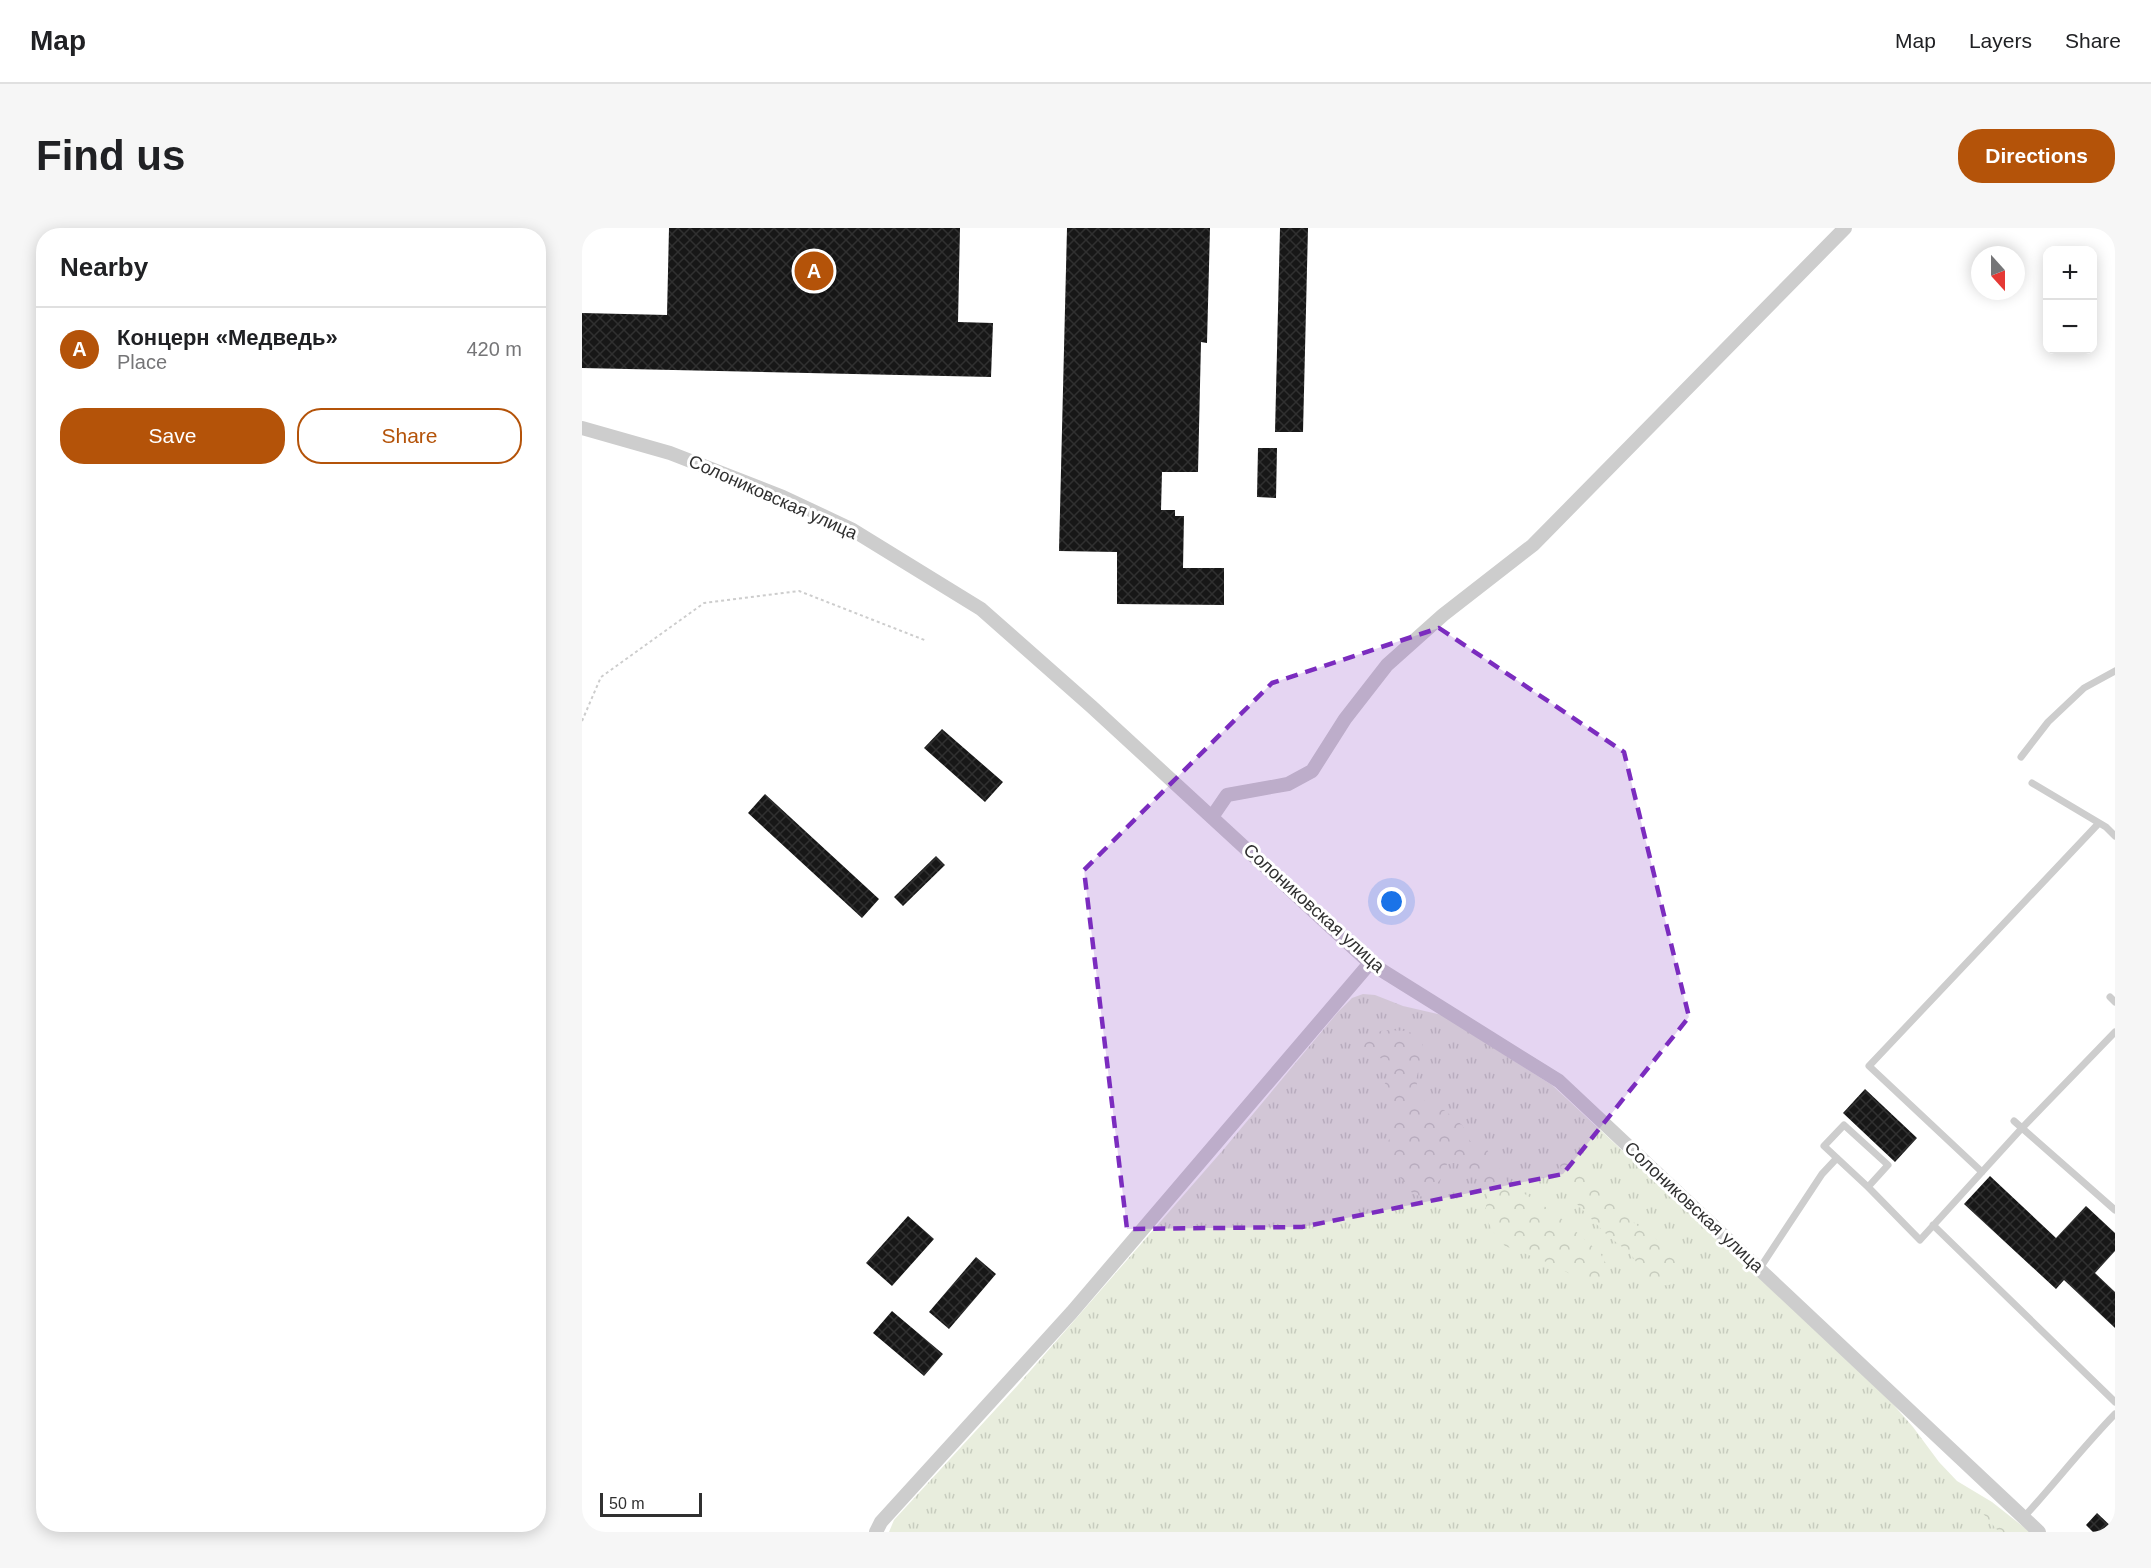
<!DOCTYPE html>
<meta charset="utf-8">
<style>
:root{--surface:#fff;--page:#f6f6f6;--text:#202124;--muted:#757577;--line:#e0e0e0;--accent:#b45309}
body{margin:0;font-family:Arial,sans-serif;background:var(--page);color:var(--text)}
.controls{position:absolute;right:18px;top:18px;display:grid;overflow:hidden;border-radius:12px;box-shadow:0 3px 15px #0003}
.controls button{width:54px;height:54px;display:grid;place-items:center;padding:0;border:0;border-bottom:2px solid var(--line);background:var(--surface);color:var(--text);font:30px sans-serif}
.compass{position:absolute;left:1389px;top:18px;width:54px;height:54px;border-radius:50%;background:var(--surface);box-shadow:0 3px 15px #0003;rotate:159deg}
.scale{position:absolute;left:18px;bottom:15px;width:102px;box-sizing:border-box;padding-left:6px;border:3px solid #303030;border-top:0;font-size:16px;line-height:21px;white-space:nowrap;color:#303030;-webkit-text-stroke:4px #fff;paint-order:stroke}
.you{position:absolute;left:810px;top:674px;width:21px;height:21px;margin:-15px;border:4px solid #fff;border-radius:50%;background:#1a73e8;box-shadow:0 0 0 9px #1a73e833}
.badge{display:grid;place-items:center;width:39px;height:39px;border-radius:50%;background:var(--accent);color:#fff;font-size:20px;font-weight:700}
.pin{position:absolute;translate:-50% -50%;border:3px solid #fff;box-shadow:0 2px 6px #0006}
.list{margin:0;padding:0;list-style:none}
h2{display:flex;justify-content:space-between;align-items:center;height:78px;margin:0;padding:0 24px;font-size:26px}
h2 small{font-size:20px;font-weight:400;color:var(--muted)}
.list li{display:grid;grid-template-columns:39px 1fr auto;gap:18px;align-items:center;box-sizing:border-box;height:84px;padding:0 24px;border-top:2px solid var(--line)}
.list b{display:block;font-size:22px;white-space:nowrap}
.list p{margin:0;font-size:20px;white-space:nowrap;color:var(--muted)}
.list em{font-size:20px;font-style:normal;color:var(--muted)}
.actions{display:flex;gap:12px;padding:18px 24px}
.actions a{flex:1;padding:14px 0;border:2px solid var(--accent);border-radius:24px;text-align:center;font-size:21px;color:var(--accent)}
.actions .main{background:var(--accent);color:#fff}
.map{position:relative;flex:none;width:1533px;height:1304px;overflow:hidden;border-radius:24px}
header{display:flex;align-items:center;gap:36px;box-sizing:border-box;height:84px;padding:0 30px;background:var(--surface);border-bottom:2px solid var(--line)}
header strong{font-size:28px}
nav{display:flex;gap:33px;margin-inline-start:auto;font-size:21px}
.intro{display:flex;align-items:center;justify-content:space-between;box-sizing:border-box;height:144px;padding:0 36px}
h1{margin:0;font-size:42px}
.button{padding:15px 27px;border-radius:24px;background:var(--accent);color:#fff;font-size:21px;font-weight:700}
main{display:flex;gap:36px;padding:0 36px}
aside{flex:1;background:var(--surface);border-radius:24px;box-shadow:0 3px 15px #0003}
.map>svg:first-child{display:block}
</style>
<header>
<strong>Map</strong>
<nav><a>Map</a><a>Layers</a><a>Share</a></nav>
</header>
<div class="intro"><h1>Find us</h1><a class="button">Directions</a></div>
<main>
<aside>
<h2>Nearby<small></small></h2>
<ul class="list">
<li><span class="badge">A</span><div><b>Концерн «Медведь»</b><p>Place</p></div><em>420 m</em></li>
</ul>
<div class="actions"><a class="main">Save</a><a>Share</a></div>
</aside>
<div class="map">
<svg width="1533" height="1304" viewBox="0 0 1533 1304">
<defs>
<pattern id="grass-tufts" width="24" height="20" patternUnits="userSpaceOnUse" patternTransform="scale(1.5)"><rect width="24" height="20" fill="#e8eddd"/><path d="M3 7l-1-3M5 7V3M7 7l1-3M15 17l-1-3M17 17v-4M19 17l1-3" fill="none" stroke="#c7ccbe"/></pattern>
<pattern id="forest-crowns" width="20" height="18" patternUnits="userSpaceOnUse" patternTransform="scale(1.5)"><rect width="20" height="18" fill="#e8eddd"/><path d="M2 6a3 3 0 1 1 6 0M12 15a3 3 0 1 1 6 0" fill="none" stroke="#c7ccbe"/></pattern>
<pattern id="building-cross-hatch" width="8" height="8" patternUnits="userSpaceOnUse" patternTransform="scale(1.5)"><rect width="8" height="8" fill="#171717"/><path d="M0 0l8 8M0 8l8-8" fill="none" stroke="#303030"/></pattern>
</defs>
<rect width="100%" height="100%" fill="#fff"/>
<path fill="url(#grass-tufts)" d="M 781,766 L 793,767 L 821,778 L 860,787 L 970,857 L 1303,1167 L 1331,1199 L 1357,1234 L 1375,1253 L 1410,1274 L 1448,1304 L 307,1304 L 312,1292 L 436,1157 L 641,922 L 756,784 L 770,770 Z"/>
<path fill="url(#forest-crowns)" d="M 802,802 L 825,803 L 840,810 L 841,828 L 834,851 L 837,867 L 848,879 L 862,882 L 880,897 L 888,913 L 902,917 L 927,956 L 973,985 L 1018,1025 L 1027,1041 L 1020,1052 L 1004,1054 L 967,1035 L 923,1018 L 910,1002 L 902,985 C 912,958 899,949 878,934 L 865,936 L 858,952 L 841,969 L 831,966 L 802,928 C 810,897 821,889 800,860 L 811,843 L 812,834 L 784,826 L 775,821 L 782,809 Z
M 978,921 L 987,922 L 1000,934 L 1010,948 L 1026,960 L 1053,996 L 1093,1024 L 1097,1042 L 1088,1057 L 1071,1058 L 1048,1025 L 1026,1008 L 995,976 L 974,928 Z
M 1407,1279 L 1436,1304 L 1417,1304 L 1398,1282 Z"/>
<path fill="url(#building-cross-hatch)" d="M 87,0 L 378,0 L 376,94 L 411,95 L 409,149 L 0,140 L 0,85 L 85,87 Z
M 485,0 L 628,0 L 625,115 L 619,114 L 616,244 L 580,244 L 579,282 L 593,282 L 593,288 L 602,288 L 601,340 L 642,340 L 642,377 L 535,376 L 535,324 L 477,323 Z
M 698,0 L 726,0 L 721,204 L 693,204 Z
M 676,220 L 695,220 L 694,270 L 675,269 Z
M 360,501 L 421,554 L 403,574 L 342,520 Z
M 183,566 L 297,671 L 280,690 L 166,585 Z
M 354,628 L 363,637 L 321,678 L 312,669 Z
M 1283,861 L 1335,910 L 1313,934 L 1261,885 Z
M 1408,948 L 1474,1010 L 1504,978 L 1533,1005 L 1533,1023 L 1513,1045 L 1533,1064 L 1533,1100 L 1482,1052 L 1474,1061 L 1382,976 Z
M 326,988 L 352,1011 L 310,1058 L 284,1035 Z
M 394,1029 L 414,1046 L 367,1101 L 347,1084 Z
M 310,1083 L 361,1126 L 342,1148 L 291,1105 Z
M 1515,1285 L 1533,1302 L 1533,1304 L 1511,1304 L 1504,1297 Z"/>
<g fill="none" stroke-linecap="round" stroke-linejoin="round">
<path stroke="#cdcdcd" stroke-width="2" stroke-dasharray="3 3" stroke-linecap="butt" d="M 0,493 L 19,449 L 122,375 L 217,363 L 345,413"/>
<path stroke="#cdcdcd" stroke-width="7" d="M 1439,529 L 1466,494 L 1502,460 L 1533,443
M 1450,555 L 1524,599 L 1533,608
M 1528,769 L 1533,774
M 1432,893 L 1533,982
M 1400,944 L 1287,838 L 1517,595
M 1286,959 L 1306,937 L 1262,897 L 1242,918 L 1286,959 L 1289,962 L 1338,1012 L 1440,900 L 1533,804
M 1351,997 L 1533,1174
M 1178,1040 L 1240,946 L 1255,930
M 1442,1289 C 1473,1255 1501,1219 1533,1186"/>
<path stroke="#cdcdcd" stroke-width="14" d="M 0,200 L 88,225 L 201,269 L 269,301 L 399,381 L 510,479 L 788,735 L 977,853 L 1457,1304
M 630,589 L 645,567 L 706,556 L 730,543 L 763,491 L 805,437 L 861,387 L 951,317 L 1263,0
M 294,1304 L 299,1294 L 490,1084 L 788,735"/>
</g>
<path fill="#7b2cbf" fill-opacity="0.2" stroke="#7b2cbf" stroke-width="4.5" stroke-dasharray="12 8" stroke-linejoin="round" d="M 857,400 L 1042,524 L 1107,789 L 981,946 L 720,999 L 545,1001 L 502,642 L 690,455 Z"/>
<g text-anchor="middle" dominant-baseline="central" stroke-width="6" stroke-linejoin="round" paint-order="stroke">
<g font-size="18" fill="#303030" stroke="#fff">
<text transform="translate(191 269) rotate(24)">Солониковская улица</text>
<text transform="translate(732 680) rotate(42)">Солониковская улица</text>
<text transform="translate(1112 979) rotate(43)">Солониковская улица</text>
</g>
</g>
</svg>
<div class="controls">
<button>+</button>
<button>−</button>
</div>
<svg class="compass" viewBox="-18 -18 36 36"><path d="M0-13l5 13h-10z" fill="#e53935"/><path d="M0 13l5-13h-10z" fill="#757577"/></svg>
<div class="scale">50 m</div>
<div class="you"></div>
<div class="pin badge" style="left:232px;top:43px">A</div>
</div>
</main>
